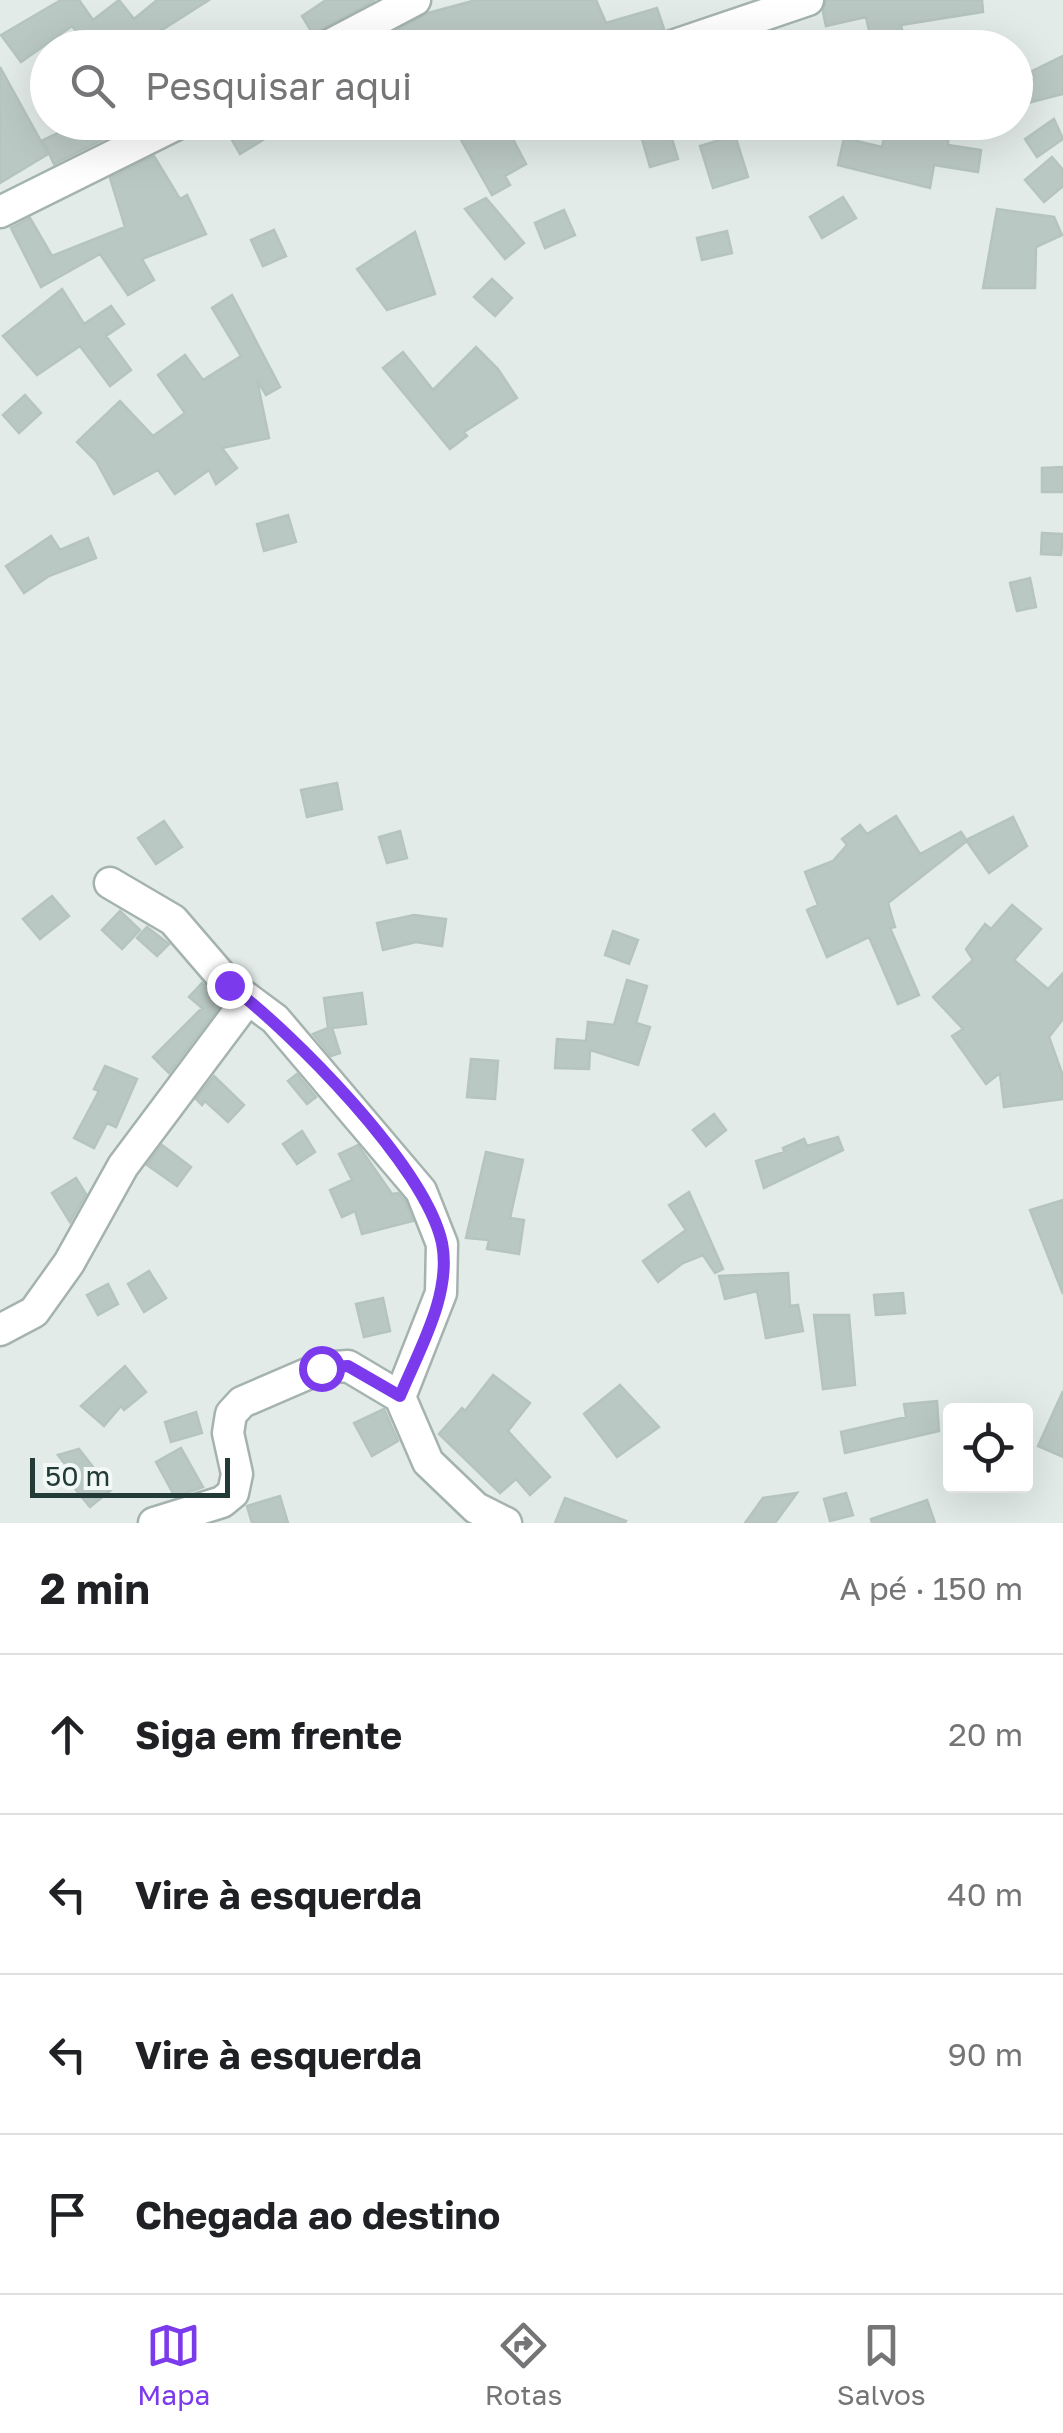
<!DOCTYPE html>
<html lang="pt">
<meta charset="utf-8">
<style>
:root{--surface:#fff;--page:#f6f6f6;--text:#202124;--muted:#757577;--line:#e0e0e0;--accent:#7c3aed}
body{margin:0;font-family:"Golos Text",sans-serif;background:var(--page);color:var(--text)}
.controls{position:absolute;right:30px;bottom:30px;display:grid;overflow:hidden;border-radius:10px;box-shadow:0 10px 40px #0002}
.controls button{width:90px;height:90px;display:grid;place-items:center;padding:0;border:0;border-bottom:2px solid var(--line);background:var(--surface);color:var(--text);font:50px sans-serif}
.scale{position:absolute;left:30px;bottom:25px;width:200px;box-sizing:border-box;padding-left:10px;border:5px solid #233b37;border-top:0;font-size:28px;line-height:35px;white-space:nowrap;color:#233b37;-webkit-text-stroke:8px #f2f8f5;paint-order:stroke}
.stop{position:absolute;width:30px;height:30px;margin:-22px;border:8px solid #7c3aed;border-radius:50%;background:#fff}
.stop.end{background:#7c3aed;border-color:#fff;box-shadow:0 2px 10px #0008}
.list{margin:0;padding:0;list-style:none}
h2{display:flex;justify-content:space-between;align-items:center;height:130px;margin:0;padding:0 40px;font-size:42px}
h2 small{font-size:32px;font-weight:400;color:var(--muted)}
.list li{display:grid;grid-template-columns:65px 1fr auto;gap:30px;align-items:center;box-sizing:border-box;height:160px;padding:0 40px;border-top:2px solid var(--line)}
.list b{display:block;font-size:38px;white-space:nowrap}
.list em{font-size:32px;font-style:normal;color:var(--muted)}
.icon{flex:none;width:55px;height:55px;fill:none;stroke:currentColor;stroke-width:2;stroke-linecap:round;stroke-linejoin:round}
.map{position:relative;flex:none;width:1063px;height:1523px;overflow:hidden}
.search{position:absolute;background:var(--surface);box-shadow:0 10px 40px #0002;left:30px;right:30px;top:30px;height:110px;display:flex;align-items:center;gap:25px;box-sizing:border-box;padding:0 35px;border-radius:55px;color:var(--muted);font-size:38px}
.sheet{height:770px;background:var(--surface)}
nav{display:flex;justify-content:space-around;align-items:center;box-sizing:border-box;height:140px;border-top:2px solid var(--line);background:var(--surface);font-size:28px;color:var(--muted)}
nav a{display:grid;justify-items:center;gap:5px}
nav .on{color:var(--accent)}
.map>svg:first-child{display:block}
</style>
<div class="map">
<svg width="1063" height="1523" viewBox="0 0 1063 1523">
<rect width="100%" height="100%" fill="#e2ebe8"/>
<path fill="#bac8c4" stroke="#b5c4bf" stroke-width="2.5" d="M 61,0 L 79,0 L 93,20 L 119,0 L 134,19 L 157,0 L 209,0 L 135,47 L 123,32 L 109,43 L 112,48 L 89,48 L 72,26 L 21,62 L 1,35 Z
M 326,0 L 375,0 L 313,34 L 302,16 Z
M 476,0 L 596,0 L 606,23 L 657,8 L 664,29 L 651,36 L 648,48 L 365,48 L 428,13 Z
M 826,0 L 982,0 L 983,12 L 901,25 L 906,48 L 873,48 L 866,17 L 826,26 L 823,12 Z
M 1063,56 L 1063,94 L 1016,106 L 1016,83 L 1035,78 L 1032,71 Z
M 0,67 L 48,154 L 0,183 Z
M 1054,119 L 1063,139 L 1037,157 L 1025,139 Z
M 81,122 L 138,122 L 54,164 L 43,140 Z
M 249,122 L 263,140 L 240,154 L 229,135 Z
M 451,122 L 504,122 L 526,164 L 505,176 L 510,185 L 492,195 Z
M 637,122 L 667,122 L 678,159 L 650,167 Z
M 887,122 L 949,122 L 948,145 L 981,150 L 978,172 L 934,165 L 930,188 L 838,165 L 844,138 L 882,147 Z
M 735,135 L 748,177 L 713,188 L 700,146 Z
M 154,156 L 180,199 L 187,195 L 206,234 L 142,259 L 154,280 L 128,295 L 100,254 L 41,287 L 11,228 L 30,218 L 52,256 L 125,227 L 110,178 Z
M 1052,157 L 1063,170 L 1063,186 L 1044,202 L 1025,180 Z
M 843,197 L 856,218 L 822,238 L 810,217 Z
M 486,198 L 524,243 L 505,259 L 465,209 Z
M 997,209 L 1054,217 L 1062,235 L 1036,247 L 1035,288 L 983,288 Z
M 564,210 L 575,235 L 545,248 L 535,223 Z
M 274,230 L 286,256 L 263,266 L 251,240 Z
M 727,231 L 732,253 L 702,260 L 697,238 Z
M 415,232 L 435,294 L 387,310 L 357,269 Z
M 492,279 L 512,298 L 495,316 L 474,297 Z
M 62,289 L 84,324 L 111,306 L 124,324 L 106,336 L 131,370 L 110,386 L 80,346 L 37,375 L 3,336 Z
M 232,295 L 280,387 L 266,395 L 257,380 L 269,438 L 222,448 L 237,468 L 216,484 L 209,470 L 175,494 L 158,470 L 114,494 L 96,461 L 77,442 L 120,401 L 153,436 L 185,413 L 158,375 L 185,355 L 203,380 L 241,356 L 212,308 Z
M 476,347 L 498,369 L 517,398 L 464,432 L 467,436 L 450,449 L 383,368 L 403,352 L 433,390 Z
M 25,395 L 41,413 L 19,433 L 3,415 Z
M 1063,467 L 1063,492 L 1042,492 L 1042,468 Z
M 288,515 L 296,542 L 264,551 L 257,524 Z
M 1042,533 L 1063,534 L 1061,555 L 1041,554 Z
M 51,536 L 60,550 L 88,538 L 96,558 L 49,576 L 24,593 L 6,566 Z
M 1030,578 L 1036,607 L 1017,611 L 1010,583 Z
M 337,783 L 342,809 L 307,817 L 301,790 Z
M 896,816 L 920,854 L 961,832 L 967,841 L 888,903 L 895,927 L 890,928 L 919,995 L 898,1004 L 869,937 L 827,957 L 807,910 L 818,905 L 805,872 L 833,861 L 847,845 L 842,839 L 860,825 L 867,834 Z
M 1013,817 L 1027,846 L 989,873 L 966,840 Z
M 164,821 L 182,847 L 156,864 L 138,838 Z
M 400,831 L 407,858 L 387,863 L 379,837 Z
M 52,896 L 69,916 L 40,939 L 23,919 Z
M 1012,905 L 1041,929 L 1014,960 L 1048,989 L 1063,973 L 1063,1019 L 1049,1037 L 1063,1076 L 1063,1099 L 1004,1107 L 1000,1073 L 986,1084 L 952,1036 L 963,1029 L 933,997 L 973,960 L 966,949 L 985,924 L 991,929 Z
M 120,911 L 140,930 L 122,949 L 102,930 Z
M 414,915 L 446,919 L 442,946 L 416,942 L 383,950 L 377,923 Z
M 147,927 L 169,944 L 157,956 L 137,938 Z
M 613,931 L 638,940 L 629,964 L 605,955 Z
M 627,980 L 647,986 L 636,1023 L 650,1027 L 638,1065 L 590,1050 L 589,1069 L 555,1068 L 557,1039 L 586,1041 L 588,1022 L 614,1025 Z
M 202,983 L 222,1003 L 169,1073 L 153,1057 L 202,1008 L 189,997 Z
M 362,993 L 366,1024 L 332,1028 L 340,1053 L 331,1056 L 313,1034 L 328,1028 L 324,998 Z
M 471,1059 L 498,1061 L 495,1099 L 467,1097 Z
M 105,1066 L 137,1079 L 116,1127 L 107,1123 L 94,1148 L 74,1138 L 99,1091 L 94,1089 Z
M 297,1074 L 316,1097 L 307,1104 L 288,1081 Z
M 214,1076 L 244,1105 L 228,1122 L 205,1101 L 202,1105 L 196,1099 Z
M 714,1114 L 726,1130 L 706,1146 L 693,1130 Z
M 302,1131 L 315,1152 L 297,1164 L 283,1144 Z
M 838,1137 L 843,1150 L 764,1188 L 756,1161 L 784,1152 L 783,1148 L 804,1139 L 807,1146 Z
M 162,1145 L 191,1167 L 177,1186 L 147,1165 Z
M 358,1145 L 392,1194 L 398,1193 L 405,1201 L 413,1221 L 362,1234 L 355,1211 L 342,1217 L 330,1190 L 352,1180 L 339,1154 Z
M 486,1152 L 523,1160 L 510,1218 L 524,1220 L 519,1254 L 487,1249 L 489,1240 L 466,1238 Z
M 76,1178 L 86,1194 L 70,1222 L 52,1193 Z
M 689,1192 L 723,1269 L 715,1273 L 703,1255 L 683,1263 L 658,1282 L 643,1261 L 686,1230 L 669,1205 Z
M 1063,1200 L 1063,1294 L 1030,1210 Z
M 149,1271 L 166,1298 L 144,1312 L 128,1284 Z
M 788,1273 L 790,1306 L 798,1305 L 803,1331 L 766,1338 L 757,1291 L 725,1299 L 719,1276 Z
M 108,1284 L 118,1304 L 98,1315 L 87,1295 Z
M 903,1293 L 905,1313 L 876,1315 L 874,1295 Z
M 383,1298 L 390,1331 L 364,1337 L 356,1304 Z
M 814,1315 L 849,1315 L 855,1385 L 823,1389 Z
M 125,1366 L 146,1392 L 124,1410 L 121,1406 L 104,1426 L 81,1406 Z
M 493,1375 L 530,1403 L 508,1431 L 550,1477 L 530,1495 L 516,1479 L 500,1493 L 439,1434 L 462,1408 L 465,1411 Z
M 620,1385 L 659,1427 L 617,1457 L 584,1414 Z
M 1063,1391 L 1063,1457 L 1038,1446 Z
M 937,1401 L 939,1431 L 845,1453 L 841,1432 L 906,1417 L 904,1404 Z
M 384,1409 L 398,1441 L 372,1456 L 354,1423 Z
M 196,1412 L 202,1433 L 171,1442 L 165,1422 Z
M 181,1448 L 203,1487 L 175,1497 L 156,1462 Z
M 79,1449 L 111,1490 L 90,1507 L 72,1485 L 77,1480 L 58,1455 Z
M 797,1493 L 775,1523 L 745,1523 L 763,1498 Z
M 846,1493 L 853,1515 L 830,1521 L 824,1499 Z
M 280,1496 L 288,1523 L 252,1523 L 247,1506 Z
M 565,1498 L 626,1521 L 625,1523 L 555,1523 Z
M 927,1500 L 935,1523 L 872,1523 L 871,1519 Z"/>
<g fill="none" stroke-linecap="round" stroke-linejoin="round">
<defs>
<path id="minor" d="M 324,48 L 415,0
M 666,48 L 808,0
M 0,212 L 181,122
M 110,883 L 173,920 L 229,985 L 275,1019 L 421,1191 L 442,1244 L 441,1293 L 400,1397
M 0,1330 L 34,1312 L 69,1263 L 123,1166 L 248,999
M 154,1523 L 222,1502 L 233,1493 L 237,1474 L 228,1433 L 231,1414 L 242,1402 L 321,1368 L 348,1366 L 400,1397 L 428,1462 L 476,1508 L 506,1523"/>
</defs>
<use href="#minor" stroke="#a5b3af" stroke-width="35"/>
<use href="#minor" stroke="#fff" stroke-width="30"/>
</g>
<g fill="none" stroke-linecap="round" stroke-linejoin="round">
<path stroke="#7c3aed" stroke-width="12" d="M 229,985 C 292,1032 425,1166 442,1243 C 452,1294 419,1350 400,1396 L 348,1366 L 321,1368"/>
</g>
</svg>
<div class="controls">
<button><svg class="icon" aria-label="locate" viewBox="0 0 24 24"><circle cx="12" cy="12" r="6"/><path d="M12 2v4M12 18v4M2 12h4M18 12h4"/></svg></button>
</div>
<div class="scale">50 m</div>
<div class="stop" style="left:321px;top:1368px"></div>
<div class="stop end" style="left:229px;top:985px"></div>
<div class="search"><svg class="icon" aria-label="search" viewBox="0 0 24 24"><circle cx="10" cy="10" r="6"/><path d="M15 15l6 6"/></svg>Pesquisar aqui</div>
</div>
<section class="sheet">
<h2>2 min<small>A pé · 150 m</small></h2>
<ul class="list">
<li><svg class="icon" aria-label="ahead" viewBox="0 0 24 24"><path d="M12 20V5M6 11l6-6 6 6"/></svg><div><b>Siga em frente</b></div><em>20 m</em></li>
<li><svg class="icon" aria-label="left" viewBox="0 0 24 24"><path d="M17 20v-9H6M10 6l-5 5 5 5"/></svg><div><b>Vire à esquerda</b></div><em>40 m</em></li>
<li><svg class="icon" aria-label="left" viewBox="0 0 24 24"><path d="M17 20v-9H6M10 6l-5 5 5 5"/></svg><div><b>Vire à esquerda</b></div><em>90 m</em></li>
<li><svg class="icon" aria-label="arrive" viewBox="0 0 24 24"><path d="M6 21V4h12l-3 4 3 4H6"/></svg><div><b>Chegada ao destino</b></div></li>
</ul>
</section>
<nav>
<a class="on"><svg class="icon" aria-label="map" viewBox="0 0 24 24"><path d="M3 6l6-2 6 2 6-2v14l-6 2-6-2-6 2zM9 4v14M15 6v14"/></svg>Mapa</a>
<a><svg class="icon" aria-label="directions" viewBox="0 0 24 24"><path d="M12 3l9 9-9 9-9-9zM9 14v-3h6M13 9l2 2-2 2"/></svg>Rotas</a>
<a><svg class="icon" aria-label="saved" viewBox="0 0 24 24"><path d="M7 4h10v16l-5-4-5 4z"/></svg>Salvos</a>
</nav>
